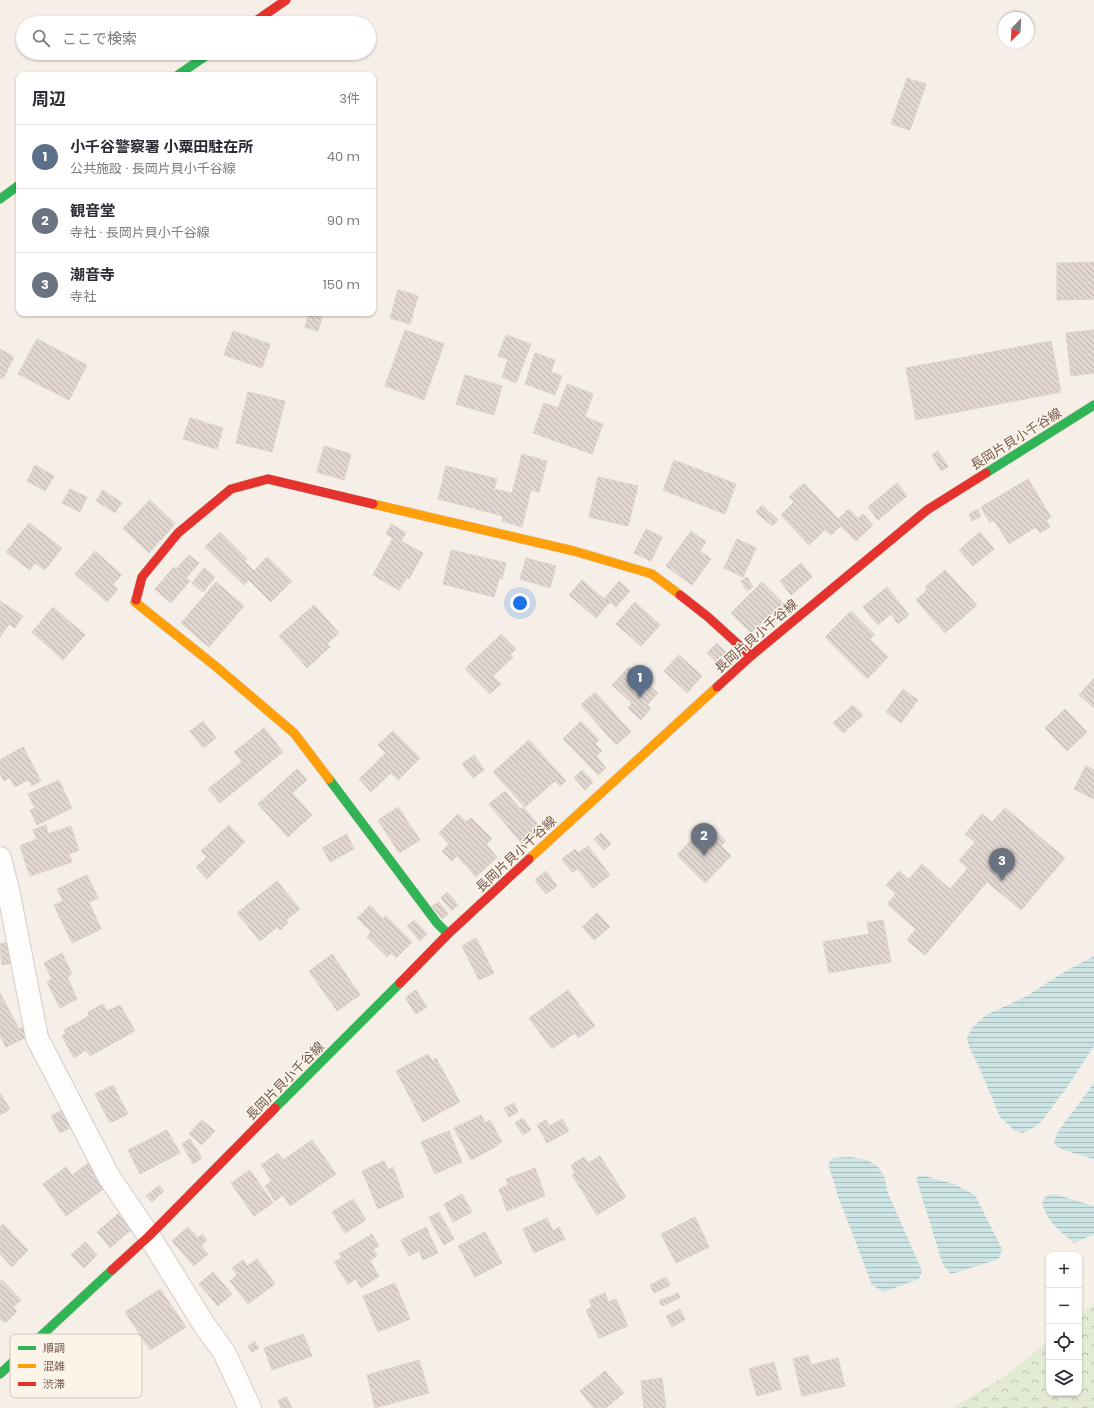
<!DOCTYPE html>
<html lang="ja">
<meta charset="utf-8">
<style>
:root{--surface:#fff;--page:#f7f7f7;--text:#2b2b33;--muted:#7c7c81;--line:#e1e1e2;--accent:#db2777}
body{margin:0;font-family:Poppins,"Noto Sans JP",sans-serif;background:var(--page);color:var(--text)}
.controls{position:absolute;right:12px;bottom:12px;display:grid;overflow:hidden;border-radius:8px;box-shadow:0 1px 3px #0004}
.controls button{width:36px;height:36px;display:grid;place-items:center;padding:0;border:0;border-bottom:1px solid var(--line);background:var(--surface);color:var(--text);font:20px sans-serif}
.compass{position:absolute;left:998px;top:12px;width:36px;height:36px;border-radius:50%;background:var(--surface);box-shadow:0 1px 3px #0004;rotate:204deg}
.you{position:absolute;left:520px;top:603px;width:14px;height:14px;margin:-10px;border:3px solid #fff;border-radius:50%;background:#1a73e8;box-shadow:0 0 0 6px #1a73e833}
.badge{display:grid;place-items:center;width:26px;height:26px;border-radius:50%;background:var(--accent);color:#fff;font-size:13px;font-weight:700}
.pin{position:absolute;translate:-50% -33px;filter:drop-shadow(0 1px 2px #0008)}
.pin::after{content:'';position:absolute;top:21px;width:14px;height:12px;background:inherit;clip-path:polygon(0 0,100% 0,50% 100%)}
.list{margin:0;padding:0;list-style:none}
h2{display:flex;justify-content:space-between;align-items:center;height:52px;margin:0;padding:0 16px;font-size:17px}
h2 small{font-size:13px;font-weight:400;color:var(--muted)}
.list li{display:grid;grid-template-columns:26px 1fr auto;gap:12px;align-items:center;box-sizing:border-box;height:64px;padding:0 16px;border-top:1px solid var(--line)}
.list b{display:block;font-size:15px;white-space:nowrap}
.list p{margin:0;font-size:13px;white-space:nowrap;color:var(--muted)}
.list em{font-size:13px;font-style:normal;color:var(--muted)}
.icon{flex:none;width:22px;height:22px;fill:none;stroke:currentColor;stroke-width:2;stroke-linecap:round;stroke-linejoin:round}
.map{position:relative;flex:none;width:1094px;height:1408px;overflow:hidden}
.search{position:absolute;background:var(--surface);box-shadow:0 1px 3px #0004;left:16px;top:16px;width:360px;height:44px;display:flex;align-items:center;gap:10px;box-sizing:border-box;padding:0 14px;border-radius:22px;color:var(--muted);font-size:15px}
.panel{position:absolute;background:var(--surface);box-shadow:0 1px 3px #0004;left:16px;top:72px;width:360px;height:244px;border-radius:8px}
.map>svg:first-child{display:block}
</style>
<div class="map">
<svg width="1094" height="1408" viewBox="0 0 1094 1408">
<defs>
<pattern id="forest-crowns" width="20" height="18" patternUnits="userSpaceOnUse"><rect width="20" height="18" fill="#e3ead4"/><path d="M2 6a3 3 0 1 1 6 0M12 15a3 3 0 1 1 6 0" fill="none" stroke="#bcc0ae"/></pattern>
<pattern id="water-rules" width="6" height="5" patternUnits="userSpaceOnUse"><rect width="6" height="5" fill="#cce4e4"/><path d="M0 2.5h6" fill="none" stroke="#aabcbb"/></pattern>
<pattern id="building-back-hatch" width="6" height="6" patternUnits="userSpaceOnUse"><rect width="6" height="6" fill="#e1d7d0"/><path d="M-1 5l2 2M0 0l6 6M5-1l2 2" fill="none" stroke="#bbb1ab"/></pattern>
</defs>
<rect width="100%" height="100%" fill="#f5efe8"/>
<path fill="url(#forest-crowns)" d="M 1094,1304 L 1094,1408 L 952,1408 L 1008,1374 L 1049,1340 L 1049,1393 L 1079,1393 L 1079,1316 Z"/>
<path fill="url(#water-rules)" d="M 1094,956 L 1094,1046 L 1067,1087 L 1041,1122 L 1033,1128 L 1023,1133 L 1015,1131 L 1000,1117 L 979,1067 L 969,1047 L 967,1037 L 973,1027 L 986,1015 L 1025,997 L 1064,972 Z
M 1094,1083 L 1094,1159 L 1063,1150 L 1054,1144 L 1057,1133 Z
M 851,1157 L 867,1160 L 877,1166 L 884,1176 L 888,1193 L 922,1271 L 919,1279 L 883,1292 L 872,1285 L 838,1196 L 828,1164 L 833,1158 Z
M 921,1175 L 954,1184 L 975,1195 L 1002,1249 L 999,1259 L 951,1274 L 943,1265 L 916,1178 Z
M 1055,1194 L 1094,1206 L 1094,1234 L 1074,1243 C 1059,1229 1049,1225 1042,1203 L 1046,1196 Z"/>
<path fill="url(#building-back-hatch)" stroke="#ddd2cb" d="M 907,78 L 926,84 L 910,130 L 891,124 Z
M 1094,262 L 1094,299 L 1057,300 L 1057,263 Z
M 398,290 L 418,296 L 410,324 L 390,318 Z
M 309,313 L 323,313 L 318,331 L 305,327 Z
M 405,330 L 444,344 L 424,400 L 385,386 Z
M 1094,330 L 1094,373 L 1071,376 L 1066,333 Z
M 233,331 L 270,344 L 262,368 L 224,355 Z
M 506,335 L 531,344 L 516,383 L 502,377 L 508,359 L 498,356 Z
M 37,339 L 87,365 L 69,400 L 18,374 Z
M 1051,341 L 1061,392 L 916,420 L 906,368 Z
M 0,349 L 14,357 L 3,379 L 0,378 Z
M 535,353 L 555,360 L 551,372 L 562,376 L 555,395 L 525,384 Z
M 465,375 L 502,386 L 494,415 L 456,404 Z
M 567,384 L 593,394 L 585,417 L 603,424 L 592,454 L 533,433 L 544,403 L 558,408 Z
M 248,392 L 285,401 L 272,452 L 236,443 Z
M 190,418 L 223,428 L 217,449 L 183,439 Z
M 324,446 L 351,454 L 344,480 L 317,472 Z
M 938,451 L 948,467 L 941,471 L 932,455 Z
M 522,454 L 547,461 L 539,492 L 531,490 L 522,527 L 502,521 L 503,516 L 438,499 L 446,466 L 497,479 L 494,489 L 512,493 Z
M 674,460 L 736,484 L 725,514 L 663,490 Z
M 35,465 L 54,476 L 45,491 L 27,481 Z
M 598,477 L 638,486 L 628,526 L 589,517 Z
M 1028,479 L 1051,517 L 1046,520 L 1050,527 L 1040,533 L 1036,527 L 1009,544 L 994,520 L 990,523 L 981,507 Z
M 804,483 L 838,519 L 849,509 L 858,519 L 863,514 L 873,525 L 856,541 L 841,526 L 831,535 L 825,530 L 809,545 L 781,515 L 794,502 L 789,497 Z
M 897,483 L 907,496 L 878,520 L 868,507 Z
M 70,489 L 87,497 L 80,512 L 62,503 Z
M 103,490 L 122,503 L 115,513 L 96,501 Z
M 150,500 L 175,524 L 149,553 L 123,528 Z
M 762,505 L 778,520 L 772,526 L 756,512 Z
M 978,509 L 981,516 L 972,521 L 969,514 Z
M 29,523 L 62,548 L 45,570 L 35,563 L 30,570 L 6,552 Z
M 391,524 L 406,533 L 401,541 L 423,553 L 409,579 L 407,577 L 399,590 L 373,575 L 393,538 L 386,534 Z
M 646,529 L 662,537 L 651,561 L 634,553 Z
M 691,531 L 706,542 L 700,551 L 711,559 L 692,585 L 666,566 Z
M 220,532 L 247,559 L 244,561 L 254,571 L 267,557 L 292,581 L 271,602 L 249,580 L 244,585 L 205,547 Z
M 980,532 L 994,549 L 973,566 L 959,550 Z
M 737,539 L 756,548 L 743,577 L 724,568 Z
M 451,550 L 506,563 L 502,579 L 499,578 L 494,597 L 443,584 Z
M 95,551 L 122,575 L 113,584 L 118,589 L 107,602 L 75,574 Z
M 189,555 L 199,563 L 186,578 L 190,581 L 171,603 L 155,589 L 174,567 L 176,569 Z
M 526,558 L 556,566 L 550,588 L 520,579 Z
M 801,563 L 812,577 L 791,595 L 780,581 Z
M 204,568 L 215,577 L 203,592 L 192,583 Z
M 945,570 L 977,605 L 945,633 L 916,600 L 927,590 L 925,587 Z
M 747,577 L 753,587 L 747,591 L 741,581 Z
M 582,580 L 604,599 L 619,581 L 630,591 L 616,607 L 610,602 L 596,618 L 569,595 Z
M 216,582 L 244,606 L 209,647 L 181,623 Z
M 762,582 L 783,603 L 751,633 L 731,613 Z
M 887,587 L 909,615 L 898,624 L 891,614 L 878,625 L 863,607 Z
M 0,601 L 23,616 L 15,628 L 9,624 L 0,637 Z
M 635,602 L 660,625 L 641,646 L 616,624 Z
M 314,605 L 339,633 L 327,644 L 330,647 L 307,668 L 279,636 Z
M 53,607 L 85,635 L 63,660 L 32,632 Z
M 851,611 L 875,635 L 870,639 L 888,657 L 867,679 L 825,637 Z
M 501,634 L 516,649 L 510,655 L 513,657 L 493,676 L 501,684 L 490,694 L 465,669 Z
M 717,643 L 730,656 L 720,666 L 707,653 Z
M 679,655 L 702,676 L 687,693 L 664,671 Z
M 629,667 L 658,693 L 647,705 L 651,708 L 641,720 L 628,708 L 632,703 L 612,685 Z
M 1094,678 L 1094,708 L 1079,695 Z
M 903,689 L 918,700 L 901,723 L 886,712 Z
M 595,692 L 631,732 L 616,745 L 581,705 Z
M 853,705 L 863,715 L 843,733 L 833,723 Z
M 1065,709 L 1087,732 L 1067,751 L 1045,728 Z
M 203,721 L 216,738 L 203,748 L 190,731 Z
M 581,721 L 599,740 L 595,744 L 602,751 L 596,756 L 606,768 L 598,775 L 563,739 Z
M 264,728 L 283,752 L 220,803 L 208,789 L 242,762 L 234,752 Z
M 393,731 L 420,758 L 398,780 L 391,773 L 371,792 L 359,779 L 386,753 L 378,745 Z
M 529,740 L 566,781 L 560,786 L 555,781 L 525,807 L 493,772 Z
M 23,747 L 41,781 L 32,786 L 28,780 L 15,787 L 10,778 L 4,781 L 0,774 L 0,760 Z
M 474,755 L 484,770 L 473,778 L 462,764 Z
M 1086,766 L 1094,770 L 1094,799 L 1074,789 Z
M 297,769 L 307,780 L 292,793 L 312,815 L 288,837 L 258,804 Z
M 582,770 L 593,782 L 585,790 L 574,778 Z
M 59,780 L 72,808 L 37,825 L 30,810 L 35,808 L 28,794 Z
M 505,791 L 520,809 L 523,807 L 541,828 L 522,844 L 489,804 Z
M 398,807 L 420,840 L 399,853 L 378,820 Z
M 1005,808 L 1065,858 L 1021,910 L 987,882 L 925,955 L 907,940 L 916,929 L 887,904 L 896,894 L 886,885 L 899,871 L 909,879 L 922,864 L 950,889 L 968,868 L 959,861 L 975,842 L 965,834 L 982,814 L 992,822 Z
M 458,814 L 466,822 L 471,818 L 492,839 L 486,844 L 497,857 L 476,877 L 457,856 L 452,861 L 442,851 L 449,844 L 439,833 Z
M 46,825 L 48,834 L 71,826 L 79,850 L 69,854 L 72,862 L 30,876 L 20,846 L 37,839 L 33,830 Z
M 229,825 L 245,842 L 207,879 L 196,867 L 207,857 L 201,851 Z
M 703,828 L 709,834 L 714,829 L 726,841 L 721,846 L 731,856 L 705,883 L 677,855 Z
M 601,833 L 611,844 L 604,850 L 594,839 Z
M 347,834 L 354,849 L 330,862 L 322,848 Z
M 588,846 L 610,875 L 593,888 L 578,869 L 572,872 L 562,859 L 575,849 L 578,853 Z
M 546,871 L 557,886 L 546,894 L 535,880 Z
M 87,875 L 98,898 L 89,902 L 101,929 L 72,943 L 54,905 L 63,901 L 57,889 Z
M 277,881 L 300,909 L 286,920 L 288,923 L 280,930 L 277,927 L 260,941 L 237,913 Z
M 447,892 L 458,905 L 452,911 L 441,898 Z
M 439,902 L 448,914 L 442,919 L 432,906 Z
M 370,905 L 383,919 L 386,916 L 412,942 L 396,958 L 391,953 L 387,957 L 367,937 L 371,932 L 357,918 Z
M 597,913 L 610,927 L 594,940 L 582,927 Z
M 414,920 L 427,934 L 420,941 L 407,926 Z
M 883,920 L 891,962 L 829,973 L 823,942 L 869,934 L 867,923 Z
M 476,938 L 494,973 L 479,980 L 462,946 Z
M 14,941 L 17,962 L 2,965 L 0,944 Z
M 62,953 L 72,974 L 67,977 L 77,999 L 60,1008 L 47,982 L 52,979 L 44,963 Z
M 332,954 L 360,995 L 337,1011 L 309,971 Z
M 416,990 L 427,1007 L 416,1014 L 405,998 Z
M 568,990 L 595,1026 L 578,1038 L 575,1033 L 552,1049 L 529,1018 Z
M 0,993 L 19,1029 L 28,1025 L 33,1034 L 6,1047 L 0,1035 Z
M 103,1004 L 107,1011 L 120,1005 L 135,1031 L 90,1056 L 86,1050 L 74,1058 L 62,1036 L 66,1033 L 64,1030 L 89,1016 L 88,1012 Z
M 428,1054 L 432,1061 L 436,1058 L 460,1102 L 423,1122 L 396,1071 Z
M 113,1085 L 128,1114 L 110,1123 L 95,1094 Z
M 0,1093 L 10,1109 L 0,1115 Z
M 514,1103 L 518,1112 L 509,1117 L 504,1108 Z
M 66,1108 L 76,1125 L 60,1133 L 51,1116 Z
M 481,1115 L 485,1123 L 490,1120 L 502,1142 L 496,1145 L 497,1146 L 471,1160 L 454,1128 Z
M 523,1118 L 531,1130 L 523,1135 L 515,1123 Z
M 562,1119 L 569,1131 L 547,1143 L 537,1125 L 546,1120 L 549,1126 Z
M 202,1120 L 215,1131 L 202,1145 L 189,1134 Z
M 167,1130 L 180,1153 L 140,1174 L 128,1150 Z
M 449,1131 L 462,1162 L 435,1174 L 421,1142 Z
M 190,1139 L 202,1158 L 193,1164 L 182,1144 Z
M 312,1140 L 336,1174 L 290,1206 L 283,1195 L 275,1201 L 265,1186 L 272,1181 L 261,1165 L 278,1153 L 283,1160 Z
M 600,1156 L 626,1197 L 597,1215 L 572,1175 L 575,1172 L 571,1165 L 584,1157 L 588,1163 Z
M 384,1161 L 388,1170 L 393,1167 L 404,1197 L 378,1209 L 362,1171 Z
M 90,1162 L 108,1186 L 66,1216 L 43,1184 L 66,1167 L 72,1175 Z
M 535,1168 L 545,1196 L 507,1211 L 499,1189 L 508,1185 L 506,1179 Z
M 250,1170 L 273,1203 L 254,1216 L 231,1183 Z
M 159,1185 L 164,1191 L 152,1202 L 146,1196 Z
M 462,1194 L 472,1212 L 453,1222 L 444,1204 Z
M 353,1199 L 366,1220 L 345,1233 L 332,1212 Z
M 439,1212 L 454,1239 L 444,1245 L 429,1218 Z
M 118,1214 L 131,1230 L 110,1248 L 97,1232 Z
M 695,1217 L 709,1247 L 676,1263 L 661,1234 Z
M 547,1218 L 553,1231 L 559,1227 L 565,1239 L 534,1253 L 523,1229 Z
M 3,1224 L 28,1250 L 12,1267 L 0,1254 L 0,1227 Z
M 188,1227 L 198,1238 L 202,1234 L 207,1240 L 201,1246 L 208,1254 L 194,1266 L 172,1241 Z
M 426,1227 L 438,1253 L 423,1260 L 419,1251 L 409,1256 L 401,1240 Z
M 485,1232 L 502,1263 L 475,1277 L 458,1246 Z
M 372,1234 L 379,1246 L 373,1249 L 377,1256 L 370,1260 L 379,1276 L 361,1288 L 356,1279 L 348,1284 L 334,1262 L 342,1258 L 339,1254 Z
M 85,1242 L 97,1255 L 84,1268 L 71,1255 Z
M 257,1259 L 275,1284 L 248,1304 L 230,1281 L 237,1275 L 232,1268 L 243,1260 L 247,1266 Z
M 213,1272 L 232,1294 L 218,1306 L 199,1284 Z
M 666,1277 L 670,1285 L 654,1293 L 650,1285 Z
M 2,1280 L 21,1300 L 13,1307 L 17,1312 L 5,1323 L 0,1319 L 0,1282 Z
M 395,1283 L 410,1319 L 378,1332 L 363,1296 Z
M 160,1289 L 186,1327 L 150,1350 L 125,1312 Z
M 605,1293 L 608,1302 L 616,1299 L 628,1326 L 599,1338 L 586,1310 L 592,1307 L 589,1300 Z
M 678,1293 L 680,1298 L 662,1306 L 659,1301 Z
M 680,1309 L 685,1320 L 672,1327 L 666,1316 Z
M 303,1334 L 312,1356 L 272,1370 L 264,1348 Z
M 255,1341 L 259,1348 L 252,1352 L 248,1346 Z
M 808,1355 L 811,1365 L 838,1358 L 845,1386 L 802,1396 L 793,1359 Z
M 419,1360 L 429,1393 L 375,1408 L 367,1375 Z
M 774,1362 L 781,1389 L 757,1396 L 749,1369 Z
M 605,1371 L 624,1393 L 606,1408 L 594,1408 L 580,1391 Z
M 662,1378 L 666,1408 L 644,1408 L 641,1381 Z
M 287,1397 L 292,1408 L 281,1408 L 278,1400 Z"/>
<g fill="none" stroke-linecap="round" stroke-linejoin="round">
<defs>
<path id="street" d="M 0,858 L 9,894 L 37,1038 L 109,1177 L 149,1236 L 205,1326 L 224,1352 L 250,1408"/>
<path id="fast" d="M 178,75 L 210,53
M 0,199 L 19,185
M 986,473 L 1094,405
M 329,779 L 437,923 L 448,934
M 275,1108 L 400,983
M 0,1374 L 112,1270"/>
<path id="slow" d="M 373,504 L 574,551 L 652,574 L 680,595
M 136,600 L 135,602 L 214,665 L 294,733 L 329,779
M 529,859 L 717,687"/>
<path id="jam" d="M 253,23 L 286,0
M 680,595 L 708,617 L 751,656
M 136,600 L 142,577 L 178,533 L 231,489 L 268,479 L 373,504
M 717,687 L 751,656 L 927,510 L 986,473
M 400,983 L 448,934 L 529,859
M 112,1270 L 149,1236 L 275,1108"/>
</defs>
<use href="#street" stroke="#d4ccc7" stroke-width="24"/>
<use href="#fast" stroke="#d4cbc5" stroke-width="10"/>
<use href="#slow" stroke="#d4cbc5" stroke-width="10"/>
<use href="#jam" stroke="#d4cbc5" stroke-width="10"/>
<use href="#street" stroke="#fefdfc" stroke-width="22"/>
<use href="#fast" stroke="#30b455" stroke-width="9"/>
<use href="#slow" stroke="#ff9f0a" stroke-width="9"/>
<use href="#jam" stroke="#e5322d" stroke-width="9"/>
</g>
<g text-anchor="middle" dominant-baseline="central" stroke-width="3" stroke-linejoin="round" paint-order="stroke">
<g font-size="13" fill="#70564b" stroke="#fdf4e9">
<text transform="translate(1016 439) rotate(-32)">長岡片貝小千谷線</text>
<text transform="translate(756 636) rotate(-41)">長岡片貝小千谷線</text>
<text transform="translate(516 854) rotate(-43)">長岡片貝小千谷線</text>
<text transform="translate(285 1081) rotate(-45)">長岡片貝小千谷線</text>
</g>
</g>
<rect x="10" y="1334" width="132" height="64" rx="6" fill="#fdf4e9" stroke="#d3c5ba" stroke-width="1"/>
<rect x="18" y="1346" width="18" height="4" fill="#30b455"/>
<rect x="18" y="1364" width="18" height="4" fill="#ff9f0a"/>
<rect x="18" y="1382" width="18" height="4" fill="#e5322d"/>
<g font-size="11" fill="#70564b">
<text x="43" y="1352">順調</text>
<text x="43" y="1370">混雑</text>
<text x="43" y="1388">渋滞</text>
</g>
</svg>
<div class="controls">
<button>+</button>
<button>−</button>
<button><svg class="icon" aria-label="locate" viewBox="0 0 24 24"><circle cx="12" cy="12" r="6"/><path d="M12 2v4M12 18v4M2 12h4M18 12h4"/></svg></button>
<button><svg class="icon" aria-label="layers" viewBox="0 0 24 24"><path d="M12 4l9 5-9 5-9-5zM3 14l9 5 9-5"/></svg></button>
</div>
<svg class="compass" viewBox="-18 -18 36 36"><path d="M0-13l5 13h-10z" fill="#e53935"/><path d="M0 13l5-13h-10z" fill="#7c7c81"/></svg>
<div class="you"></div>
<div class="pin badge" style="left:640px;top:698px;background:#5c6f8a">1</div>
<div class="pin badge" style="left:704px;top:856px;background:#6b7280">2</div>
<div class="pin badge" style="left:1002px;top:881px;background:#6b7280">3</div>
<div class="search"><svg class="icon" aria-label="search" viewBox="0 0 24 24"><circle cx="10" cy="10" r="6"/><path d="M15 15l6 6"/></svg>ここで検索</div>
<section class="panel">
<h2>周辺<small>3件</small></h2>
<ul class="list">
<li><span class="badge" style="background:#5c6f8a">1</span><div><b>小千谷警察署 小粟田駐在所</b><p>公共施設 · 長岡片貝小千谷線</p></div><em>40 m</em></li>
<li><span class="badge" style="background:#6b7280">2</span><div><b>観音堂</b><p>寺社 · 長岡片貝小千谷線</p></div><em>90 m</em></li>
<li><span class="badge" style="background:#6b7280">3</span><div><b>潮音寺</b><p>寺社</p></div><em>150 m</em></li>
</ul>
</section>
</div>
